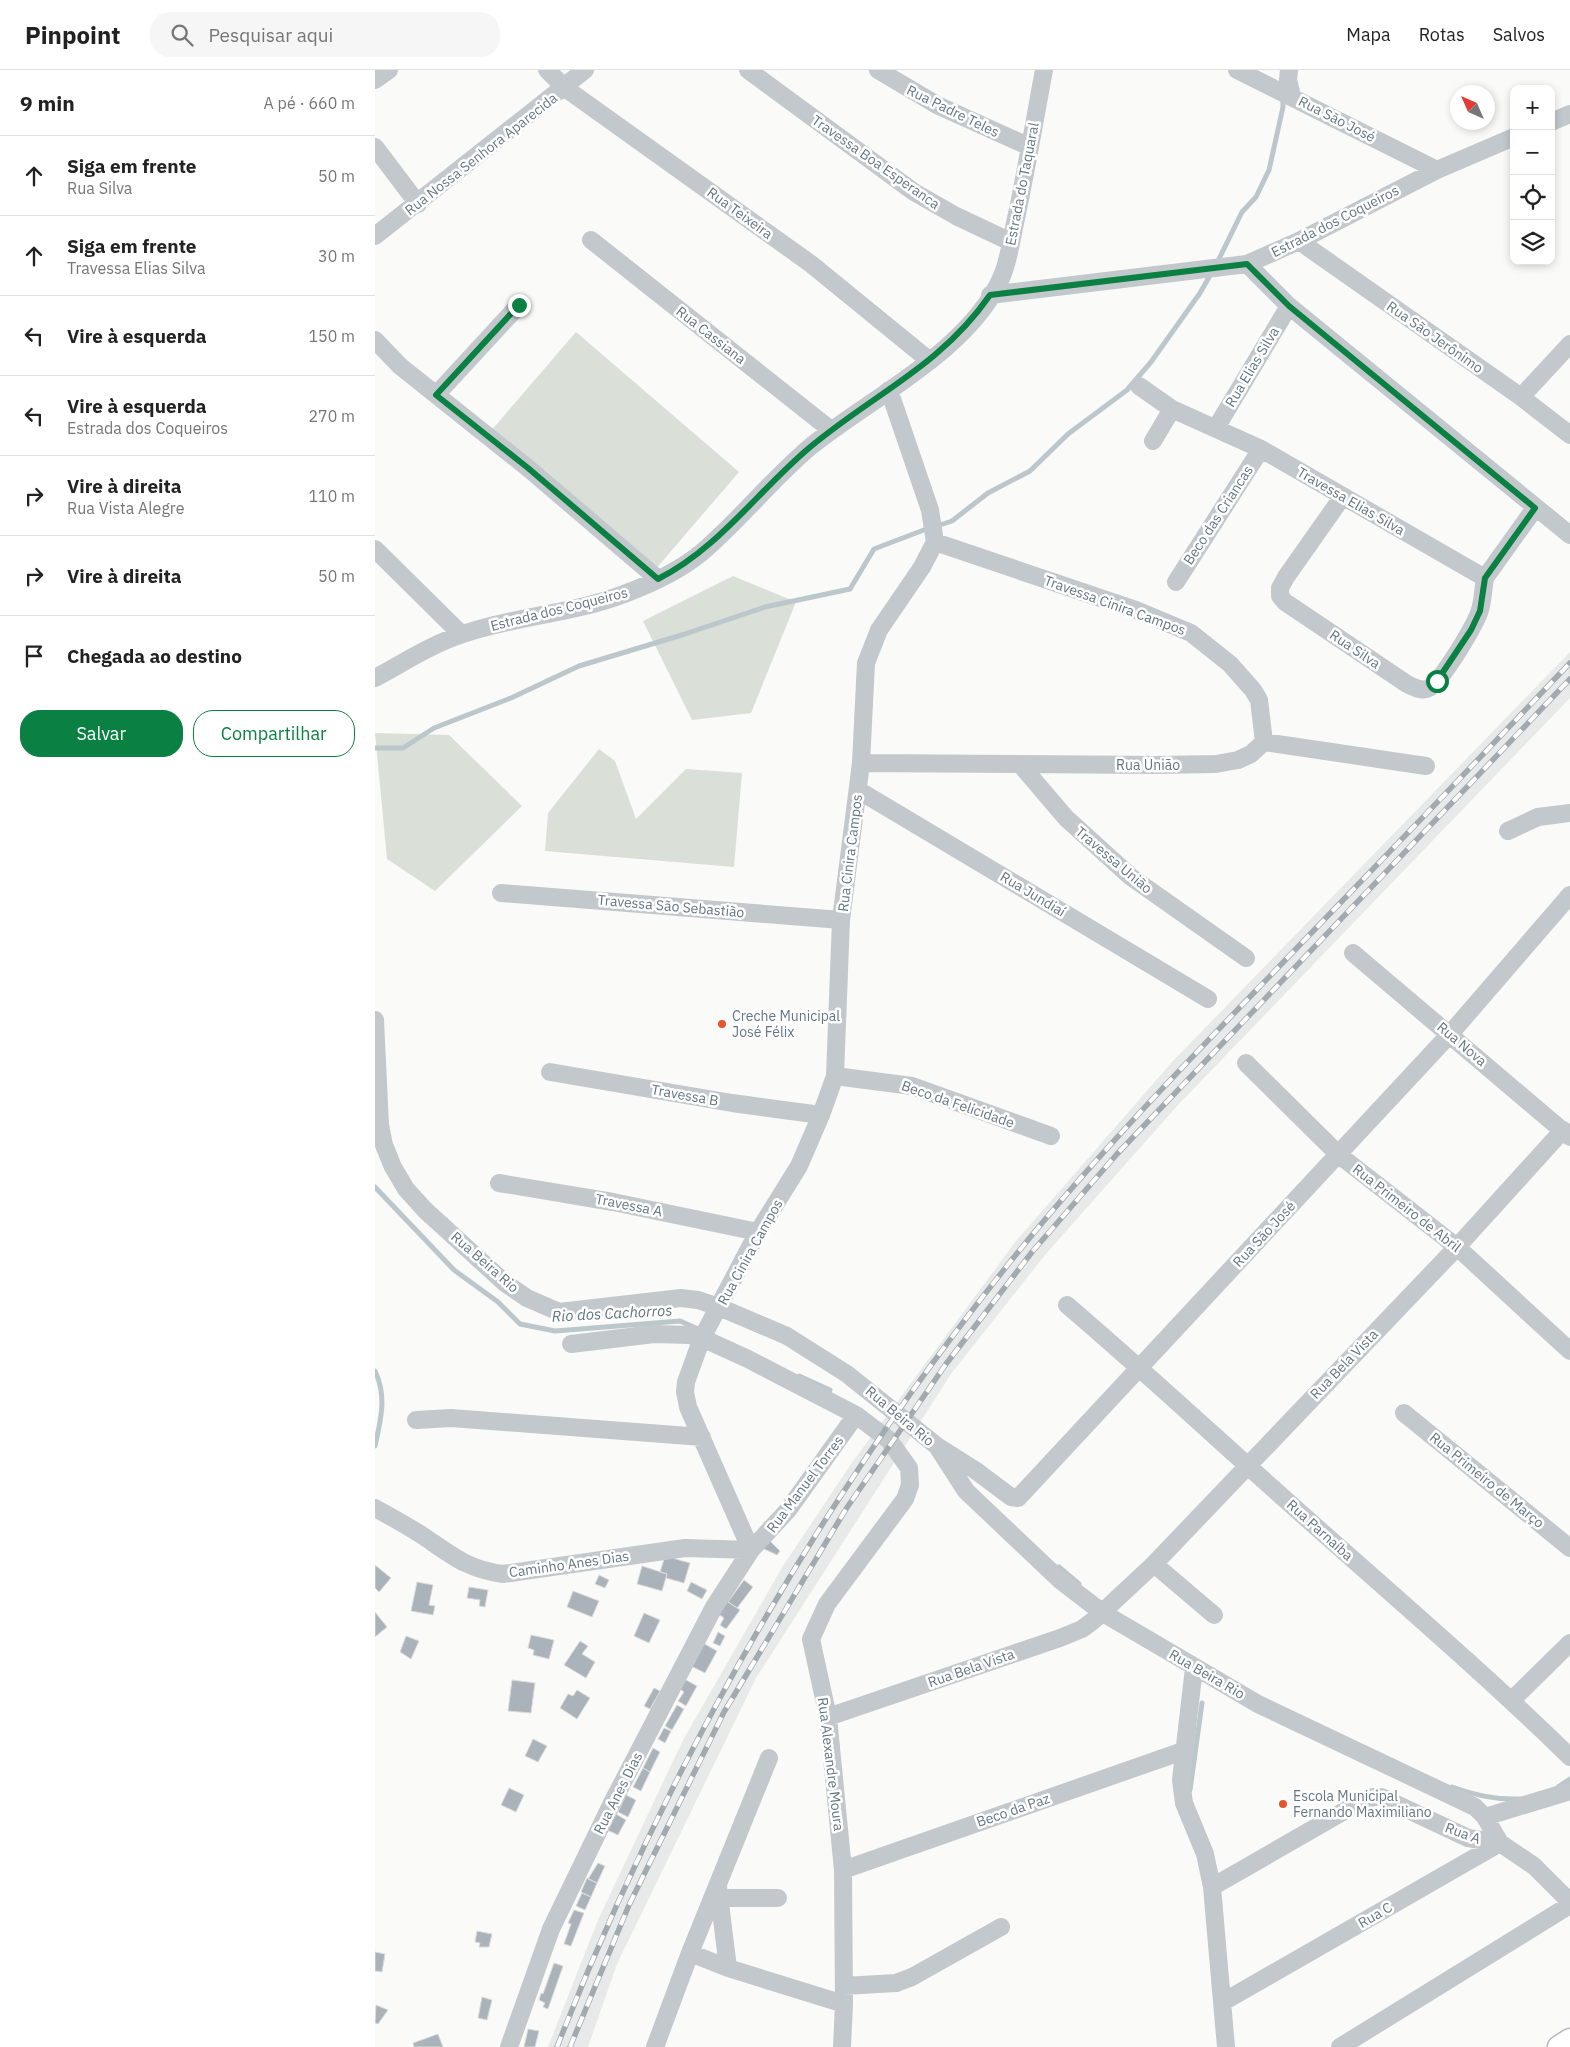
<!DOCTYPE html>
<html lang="pt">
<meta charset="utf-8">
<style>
:root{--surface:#fff;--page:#f6f6f6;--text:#222;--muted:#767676;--line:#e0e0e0;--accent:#0b8043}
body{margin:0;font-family:"IBM Plex Sans",sans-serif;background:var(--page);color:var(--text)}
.controls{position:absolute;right:15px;top:15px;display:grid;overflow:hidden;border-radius:10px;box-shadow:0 2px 8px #0003}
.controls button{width:45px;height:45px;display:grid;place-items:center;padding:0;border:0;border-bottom:1px solid var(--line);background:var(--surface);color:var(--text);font:25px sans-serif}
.compass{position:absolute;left:1075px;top:15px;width:45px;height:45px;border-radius:50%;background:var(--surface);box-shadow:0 2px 8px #0003;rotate:315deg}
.stop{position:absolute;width:15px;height:15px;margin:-11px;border:4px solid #0b8043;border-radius:50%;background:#fff}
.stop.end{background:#0b8043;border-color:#fff;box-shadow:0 1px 5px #0008}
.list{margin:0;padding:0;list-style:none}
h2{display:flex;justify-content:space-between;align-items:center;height:65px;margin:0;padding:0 20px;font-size:21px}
h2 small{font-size:16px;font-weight:400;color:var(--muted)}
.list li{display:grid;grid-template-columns:32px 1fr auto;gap:15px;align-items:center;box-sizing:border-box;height:80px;padding:0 20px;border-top:1px solid var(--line)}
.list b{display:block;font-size:19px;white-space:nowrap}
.list p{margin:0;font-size:16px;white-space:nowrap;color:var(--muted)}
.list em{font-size:16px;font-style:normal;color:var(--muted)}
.actions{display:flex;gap:10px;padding:15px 20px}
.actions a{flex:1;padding:11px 0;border:1px solid var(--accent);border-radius:20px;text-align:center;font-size:18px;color:var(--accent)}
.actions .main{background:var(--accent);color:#fff}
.icon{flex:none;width:28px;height:28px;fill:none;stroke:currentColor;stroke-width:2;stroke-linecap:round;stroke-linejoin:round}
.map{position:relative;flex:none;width:1195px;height:1977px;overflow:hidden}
header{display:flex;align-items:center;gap:30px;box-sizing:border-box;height:70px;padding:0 25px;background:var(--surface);border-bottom:1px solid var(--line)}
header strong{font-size:24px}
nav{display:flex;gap:28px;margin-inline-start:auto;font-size:18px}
.search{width:350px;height:45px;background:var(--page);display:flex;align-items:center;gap:12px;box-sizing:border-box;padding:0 18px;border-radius:20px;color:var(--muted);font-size:19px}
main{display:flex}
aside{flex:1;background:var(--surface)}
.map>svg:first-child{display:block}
</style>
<header>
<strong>Pinpoint</strong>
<div class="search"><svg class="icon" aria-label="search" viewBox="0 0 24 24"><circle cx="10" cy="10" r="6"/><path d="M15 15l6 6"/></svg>Pesquisar aqui</div>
<nav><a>Mapa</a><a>Rotas</a><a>Salvos</a></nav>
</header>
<main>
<aside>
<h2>9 min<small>A pé · 660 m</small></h2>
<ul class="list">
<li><svg class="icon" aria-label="ahead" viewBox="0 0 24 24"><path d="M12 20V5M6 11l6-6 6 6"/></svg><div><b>Siga em frente</b><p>Rua Silva</p></div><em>50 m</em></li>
<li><svg class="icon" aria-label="ahead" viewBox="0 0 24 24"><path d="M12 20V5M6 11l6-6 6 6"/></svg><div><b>Siga em frente</b><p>Travessa Elias Silva</p></div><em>30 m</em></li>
<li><svg class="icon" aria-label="left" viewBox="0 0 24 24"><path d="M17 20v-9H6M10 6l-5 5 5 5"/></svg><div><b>Vire à esquerda</b></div><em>150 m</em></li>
<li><svg class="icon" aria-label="left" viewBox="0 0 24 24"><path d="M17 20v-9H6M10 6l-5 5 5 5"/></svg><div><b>Vire à esquerda</b><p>Estrada dos Coqueiros</p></div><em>270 m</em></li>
<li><svg class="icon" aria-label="right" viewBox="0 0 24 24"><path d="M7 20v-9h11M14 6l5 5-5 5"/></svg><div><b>Vire à direita</b><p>Rua Vista Alegre</p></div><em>110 m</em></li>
<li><svg class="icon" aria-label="right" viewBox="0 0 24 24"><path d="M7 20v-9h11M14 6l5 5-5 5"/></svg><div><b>Vire à direita</b></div><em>50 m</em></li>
<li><svg class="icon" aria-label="arrive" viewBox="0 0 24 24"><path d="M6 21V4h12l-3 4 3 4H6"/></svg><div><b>Chegada ao destino</b></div></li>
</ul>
<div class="actions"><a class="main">Salvar</a><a>Compartilhar</a></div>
</aside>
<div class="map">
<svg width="1195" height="1977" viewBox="0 0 1195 1977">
<rect width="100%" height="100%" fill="#fafaf8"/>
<path fill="#e8e9e9" d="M 1195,582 L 1195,628 L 803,1035 L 670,1185 L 576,1304 L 381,1608 L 242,1894 L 213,1977 L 173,1977 L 223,1850 L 308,1670 L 408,1496 L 476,1394 L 641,1171 L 797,992 Z"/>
<path fill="#dadfd7" d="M 201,262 L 364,402 L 279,501 L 115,362 Z
M 358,506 L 421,532 L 376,643 L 317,650 L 268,551 Z
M 0,663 L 74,665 L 147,736 L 60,821 L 12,789 Z
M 224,679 L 240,691 L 261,749 L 311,699 L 367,703 L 359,797 L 170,781 L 173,743 Z"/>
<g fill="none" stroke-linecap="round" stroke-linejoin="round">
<path stroke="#bbc7cb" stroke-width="5" d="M 842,193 L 867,142 L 881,127 L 894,100 L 908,37 L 908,27
M 562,456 L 577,451 L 613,423 L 655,401 L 693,364 L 752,320 L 776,292 L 825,223 L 837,202
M 0,678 L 28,678 L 59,658 L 136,628 L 204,596 L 310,564 L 390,537 L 475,519 L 499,479 L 554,458
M 0,1117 L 79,1200 L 123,1232 L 145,1254 L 180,1261 L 305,1251 L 323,1259
M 0,1301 C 12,1326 6,1349 0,1376
M 424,1306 L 455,1320
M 684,1497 L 704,1514
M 1077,1717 C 1100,1725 1120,1730 1145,1729
M 1183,1717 L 1195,1709
M 815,1720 L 827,1633"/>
</g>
<path fill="#aab3b9" stroke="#dcdcda" d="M 393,1469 L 405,1481 L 402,1485 L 387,1478 Z
M 290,1486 L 315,1493 L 309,1513 L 291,1508 L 292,1504 L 285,1502 Z
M 0,1495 L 16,1508 L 4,1522 L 0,1518 Z
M 267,1496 L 292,1504 L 287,1521 L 262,1514 Z
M 224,1505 L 234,1510 L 230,1518 L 220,1514 Z
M 369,1510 L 378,1517 L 362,1538 L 353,1532 Z
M 42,1512 L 58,1515 L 54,1535 L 60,1536 L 58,1545 L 36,1541 Z
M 316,1512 L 332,1520 L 327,1529 L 312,1521 Z
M 94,1517 L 113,1520 L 110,1537 L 104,1536 L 105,1530 L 92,1528 Z
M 198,1521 L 224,1531 L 217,1547 L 192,1537 Z
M 352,1531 L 365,1540 L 351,1559 L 345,1555 L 349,1548 L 342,1543 Z
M 0,1542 L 12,1557 L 0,1567 Z
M 269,1543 L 285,1550 L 274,1573 L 259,1566 Z
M 343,1562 L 350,1566 L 345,1576 L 338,1573 Z
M 156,1565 L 179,1570 L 174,1589 L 158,1585 L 159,1580 L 153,1578 Z
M 31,1566 L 44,1571 L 36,1589 L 25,1582 Z
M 205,1571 L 213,1576 L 207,1584 L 220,1592 L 211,1608 L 189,1595 Z
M 328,1573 L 342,1581 L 330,1603 L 316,1596 Z
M 137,1610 L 160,1613 L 156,1643 L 133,1641 Z
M 311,1610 L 322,1616 L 311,1636 L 303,1631 L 309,1622 L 305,1619 Z
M 279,1618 L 285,1621 L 275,1639 L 269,1636 Z
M 202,1620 L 215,1628 L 202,1649 L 185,1638 L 193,1624 L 198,1626 Z
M 302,1635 L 309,1639 L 297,1660 L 290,1656 Z
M 289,1658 L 296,1661 L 290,1673 L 283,1669 Z
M 158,1669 L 172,1676 L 163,1692 L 150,1686 Z
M 278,1678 L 285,1682 L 275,1702 L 268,1698 Z
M 268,1698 L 275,1702 L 266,1721 L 258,1717 Z
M 134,1718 L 149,1725 L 141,1742 L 126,1735 Z
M 251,1725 L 261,1730 L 253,1747 L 243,1742 Z
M 241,1744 L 251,1750 L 243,1765 L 232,1760 Z
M 223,1793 L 230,1796 L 222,1813 L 213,1809 Z
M 212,1808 L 222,1813 L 216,1827 L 206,1822 Z
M 207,1823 L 216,1827 L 210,1840 L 201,1836 Z
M 199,1840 L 209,1843 L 196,1876 L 189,1874 L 196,1854 L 193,1853 Z
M 102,1861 L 117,1864 L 114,1877 L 104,1877 L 105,1873 L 100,1872 Z
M 0,1882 L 10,1884 L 7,1902 L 0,1901 Z
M 179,1893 L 188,1896 L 173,1939 L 168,1937 L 170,1933 L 164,1930 L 166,1923 L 168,1924 Z
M 107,1927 L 117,1930 L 112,1950 L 103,1948 Z
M 1,1935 L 13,1940 L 3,1954 L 0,1953 Z
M 153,1959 L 164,1961 L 160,1977 L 149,1977 Z
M 63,1964 L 68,1977 L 39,1977 L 38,1973 Z"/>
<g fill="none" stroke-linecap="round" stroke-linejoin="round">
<defs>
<path id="major" d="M 1184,1977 L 1195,1970"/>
</defs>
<use href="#major" stroke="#b5babe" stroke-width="25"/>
<path stroke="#c3c8cc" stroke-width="18" d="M 172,0 L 190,18 L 436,194 L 555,291
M 373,0 L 539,122 L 581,146 L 636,172
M 503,0 L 562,35 L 655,77
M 862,0 L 1062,100
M 914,0 L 913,10 L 917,26
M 0,10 L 14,0
M 1176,52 L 1195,44
M 0,77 L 43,134
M 0,166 L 210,0
M 216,170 L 456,360
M 924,171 L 1146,327 L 1195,365
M 872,194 L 914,236 L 1195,465
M 615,225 L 872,194 L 924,171 L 1062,100 L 1139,67
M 0,270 L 25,296 L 153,398 L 283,509
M 764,316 L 797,339 L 886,379 L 1110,508 L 1160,438
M 61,325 L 144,235
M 1146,327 L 1195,274
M 841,358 L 914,236
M 778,371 L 797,339
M 968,426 L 911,507 L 905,518 L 905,526 L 910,532 L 1032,614 C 1038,617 1047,622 1054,618 C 1067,611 1098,558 1104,543 C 1108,532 1108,519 1110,508
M 560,472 L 761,540 L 816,563 L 855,594 L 878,620 L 884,630 L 889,672
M 0,479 L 86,564
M 801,512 L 886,379
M 0,608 C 28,593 57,574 88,564 C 140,546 197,544 249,524 C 276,514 304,501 326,483 C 365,450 396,410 435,377 C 495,328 596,280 627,206 C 635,187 637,164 642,144 C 652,96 660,48 669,0
M 889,672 L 1051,696
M 486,693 L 782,695 L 841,694 L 863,690 L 876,684 L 889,672
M 645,694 L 691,748 L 756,807 L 871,888
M 483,720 L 833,929
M 1133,761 L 1163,747 L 1195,743
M 126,823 L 466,850
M 978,883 L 1195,1067
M 0,950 L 5,1055 L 9,1075 L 18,1097 L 31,1119 L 50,1140 L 130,1213 L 152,1228 L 184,1242 L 306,1228 L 323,1230 L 344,1237 L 412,1266 L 472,1304 L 562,1376 L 591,1421 L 685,1510 L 728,1543 L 883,1634 L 1100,1737 L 1110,1747 L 1125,1773
M 871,993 L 964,1085 L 1082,1177 L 1195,1281
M 175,1002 L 357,1033 L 446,1045
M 460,1006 L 537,1016 L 676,1066
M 124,1113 L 238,1132 L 383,1162
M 692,1235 C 767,1299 839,1366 912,1431 C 1007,1516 1104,1598 1195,1687
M 196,1274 L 279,1264 L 314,1265 L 327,1268 L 373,1289 L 481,1345 L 514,1370 L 534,1398 L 535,1415 L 530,1429 L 452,1534 L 436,1569 L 453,1647 L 468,1800 L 469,1934 L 467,1977
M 1029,1343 L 1195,1478
M 41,1350 L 76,1348 L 327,1367
M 562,1376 L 600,1400 L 636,1427 L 643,1428 L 1075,964 L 1195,825
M 0,1438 C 18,1448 37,1458 54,1470 C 80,1488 96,1500 128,1504 L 310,1478 L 376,1480
M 376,1480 L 313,1337 L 310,1322 L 311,1312 L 327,1268 L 383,1162 L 424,1096 L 446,1045 L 460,1006 L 466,850 L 486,693 L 491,593 L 504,560 L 547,497 L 560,472 L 555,440 L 514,320
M 779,1494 L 839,1545
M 819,1598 L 806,1710 L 809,1733 L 830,1784 L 837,1817 L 851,1977
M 1137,1630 L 1195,1573
M 453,1647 L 685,1568 L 707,1559 L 719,1550 L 779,1494 L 1082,1177 L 1188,1060
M 1110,1747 L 1195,1721
M 468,1800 L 808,1681
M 343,1817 L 353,1898
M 837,1817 L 978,1736 L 998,1727 L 1006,1727 L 1093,1768 L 1125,1773 L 1159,1796 L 1195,1832
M 345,1828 L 403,1828
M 315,1883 L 353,1898 L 469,1934
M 469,1916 L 521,1913 L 537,1907 L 626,1857
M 848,1932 L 1125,1773
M 134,1977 L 176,1859 L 238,1731 L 339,1537 L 376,1480 L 413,1440 L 481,1345
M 280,1977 L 315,1883 L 394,1688
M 965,1977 L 1195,1835"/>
<use href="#major" stroke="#fff" stroke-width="22"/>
<defs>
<path id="rail" d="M 182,1977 C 295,1689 452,1417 648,1176 C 732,1073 826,978 918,882 C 1011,786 1103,690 1195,593
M 195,1977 L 254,1835 L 349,1642 L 471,1439 L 571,1294 L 657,1182 L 742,1084 L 1195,609"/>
</defs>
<use href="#rail" stroke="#a2aab0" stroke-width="5.5"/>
<use href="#rail" stroke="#fff" stroke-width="4" stroke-dasharray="11" stroke-linecap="butt"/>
</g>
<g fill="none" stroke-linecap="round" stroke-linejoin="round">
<path stroke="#0b8043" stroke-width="6" d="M 144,235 L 61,325 L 153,398 L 283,509 C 344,478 383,421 434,378 C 498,324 565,297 615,225 L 872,194 L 914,236 L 1160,438 L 1110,508 L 1105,541 L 1096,560 L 1062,611"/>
</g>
<g fill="#e4572e" stroke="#fff" stroke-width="2">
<circle cx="347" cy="954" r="5"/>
<circle cx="908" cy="1734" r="5"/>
</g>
<g text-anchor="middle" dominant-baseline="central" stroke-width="5" stroke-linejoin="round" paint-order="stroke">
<g font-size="14" fill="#657683" stroke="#fff">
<text transform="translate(578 41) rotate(26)">Rua Padre Teles</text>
<text transform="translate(962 49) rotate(27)">Rua São José</text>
<text transform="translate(106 84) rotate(-38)">Rua Nossa Senhora Aparecida</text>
<text transform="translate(501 92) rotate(35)">Travessa Boa Esperanca</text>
<text transform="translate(647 114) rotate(-79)">Estrada do Taquaral</text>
<text transform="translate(365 143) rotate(36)">Rua Teixeira</text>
<text transform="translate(960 151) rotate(-27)">Estrada dos Coqueiros</text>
<text transform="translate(336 265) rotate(38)">Rua Cassiana</text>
<text transform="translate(1060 267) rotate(35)">Rua São Jerônimo</text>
<text transform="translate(877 297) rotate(-59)">Rua Elias Silva</text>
<text transform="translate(976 431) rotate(30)">Travessa Elias Silva</text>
<text transform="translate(843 445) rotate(-57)">Beco das Criancas</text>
<text transform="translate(740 535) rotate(20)">Travessa Cinira Campos</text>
<text transform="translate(184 539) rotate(-14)">Estrada dos Coqueiros</text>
<text transform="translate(980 579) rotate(34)">Rua Silva</text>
<text x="773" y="695">Rua União</text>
<text transform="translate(475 783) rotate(-83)">Rua Cinira Campos</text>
<text transform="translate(739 790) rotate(40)">Travessa União</text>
<text transform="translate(658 824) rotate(31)">Rua Jundiaí</text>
<text transform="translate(296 836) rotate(5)">Travessa São Sebastião</text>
<text transform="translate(1087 974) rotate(40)">Rua Nova</text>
<text transform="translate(310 1025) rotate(10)">Travessa B</text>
<text transform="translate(583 1034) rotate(19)">Beco da Felicidade</text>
<text transform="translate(254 1135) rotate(11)">Travessa A</text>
<text transform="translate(1032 1138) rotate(38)">Rua Primeiro de Abril</text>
<text transform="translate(889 1164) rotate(-47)">Rua São José</text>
<text transform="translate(375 1182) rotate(-61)">Rua Cinira Campos</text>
<text transform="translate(110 1192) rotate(41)">Rua Beira Rio</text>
<text transform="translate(969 1294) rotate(-46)">Rua Bela Vista</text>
<text transform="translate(525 1346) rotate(40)">Rua Beira Rio</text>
<text transform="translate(1112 1410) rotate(39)">Rua Primeiro de Março</text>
<text transform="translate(430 1414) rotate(-53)">Rua Manuel Torres</text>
<text transform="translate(945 1460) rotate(42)">Rua Parnaíba</text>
<text transform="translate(194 1494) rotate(-8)">Caminho Anes Dias</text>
<text transform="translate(596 1598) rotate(-19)">Rua Bela Vista</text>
<text transform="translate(832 1604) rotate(30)">Rua Beira Rio</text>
<text transform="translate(456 1694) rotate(83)">Rua Alexandre Moura</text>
<text transform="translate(243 1723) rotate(-63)">Rua Anes Dias</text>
<text transform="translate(638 1740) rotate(-19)">Beco da Paz</text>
<text transform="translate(1088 1763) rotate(20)">Rua A</text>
<text transform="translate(1000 1845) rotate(-30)">Rua C</text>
</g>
<g font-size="14" fill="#657683" stroke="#fff" text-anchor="start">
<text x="357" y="946">Creche Municipal<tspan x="357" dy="16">José Félix</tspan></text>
<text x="918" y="1726">Escola Municipal<tspan x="918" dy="16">Fernando Maximiliano</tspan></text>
</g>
<g font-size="15" font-style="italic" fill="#60757c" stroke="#fff">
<text transform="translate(237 1243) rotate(-3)">Rio dos Cachorros</text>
</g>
</g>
</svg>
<div class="controls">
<button>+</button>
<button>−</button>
<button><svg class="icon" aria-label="locate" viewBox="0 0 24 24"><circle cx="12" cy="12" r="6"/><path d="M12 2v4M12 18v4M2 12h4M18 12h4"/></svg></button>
<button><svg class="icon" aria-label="layers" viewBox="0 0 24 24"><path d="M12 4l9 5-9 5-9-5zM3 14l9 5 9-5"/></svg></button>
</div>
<svg class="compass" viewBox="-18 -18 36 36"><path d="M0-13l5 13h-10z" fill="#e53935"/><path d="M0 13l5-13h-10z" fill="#767676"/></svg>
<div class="stop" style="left:1062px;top:611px"></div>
<div class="stop end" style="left:144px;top:235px"></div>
</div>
</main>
